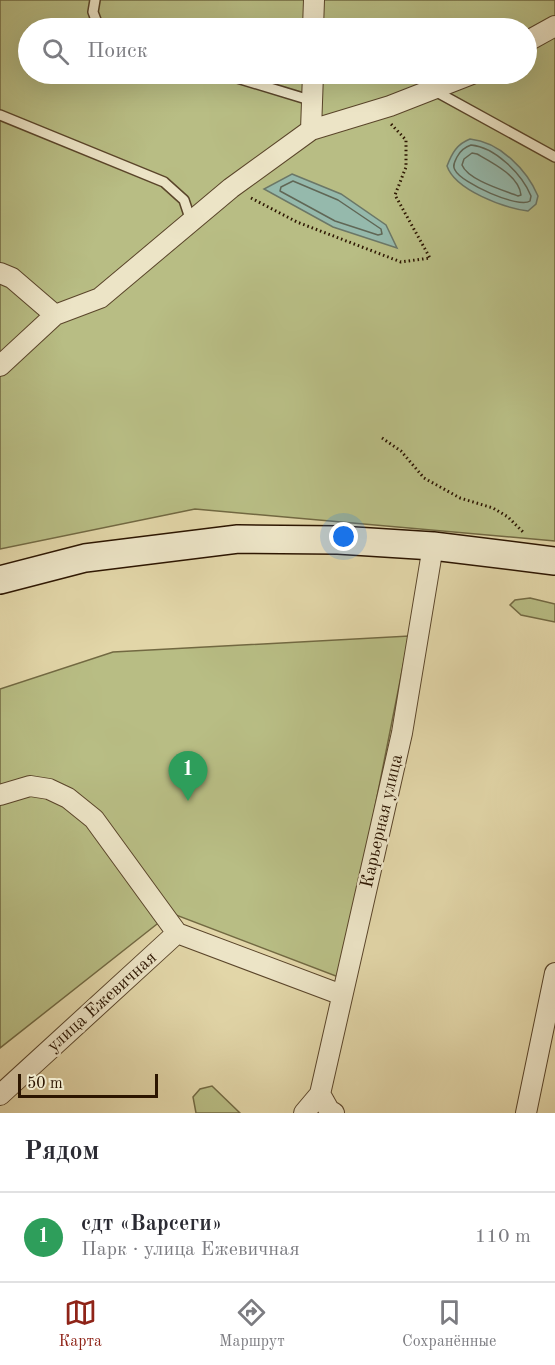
<!DOCTYPE html>
<html lang="ru">
<meta charset="utf-8">
<style>
:root{--surface:#fff;--page:#f2f2f3;--text:#2b2b33;--muted:#7c7c81;--line:#e1e1e2;--accent:#8f2418}
body{margin:0;font-family:"Old Standard TT",serif;background:var(--page);color:var(--text)}
.scale{position:absolute;left:18px;bottom:15px;width:140px;box-sizing:border-box;padding-left:6px;border:3px solid #2c1500;border-top:0;font-size:16px;line-height:21px;white-space:nowrap;color:#2c1500;-webkit-text-stroke:4px #ece4c6;paint-order:stroke}
.you{position:absolute;left:344px;top:537px;width:21px;height:21px;margin:-15px;border:4px solid #fff;border-radius:50%;background:#1a73e8;box-shadow:0 0 0 9px #1a73e833}
.badge{display:grid;place-items:center;width:39px;height:39px;border-radius:50%;background:var(--accent);color:#fff;font-size:20px;font-weight:700}
.pin{position:absolute;translate:-50% -50px;filter:drop-shadow(0 2px 3px #0008)}
.pin::after{content:'';position:absolute;top:32px;width:21px;height:18px;background:inherit;clip-path:polygon(0 0,100% 0,50% 100%)}
.list{margin:0;padding:0;list-style:none}
h2{display:flex;justify-content:space-between;align-items:center;height:78px;margin:0;padding:0 24px;font-size:26px}
h2 small{font-size:20px;font-weight:400;color:var(--muted)}
.list li{display:grid;grid-template-columns:39px 1fr auto;gap:18px;align-items:center;box-sizing:border-box;height:90px;padding:0 24px;border-top:2px solid var(--line)}
.list b{display:block;font-size:22px;white-space:nowrap}
.list p{margin:0;font-size:20px;white-space:nowrap;color:var(--muted)}
.list em{font-size:20px;font-style:normal;color:var(--muted)}
.icon{flex:none;width:33px;height:33px;fill:none;stroke:currentColor;stroke-width:2;stroke-linecap:round;stroke-linejoin:round}
.map{position:relative;flex:none;width:555px;height:1113px;overflow:hidden}
.search{position:absolute;background:var(--surface);box-shadow:0 6px 24px #0002;left:18px;right:18px;top:18px;height:66px;display:flex;align-items:center;gap:15px;box-sizing:border-box;padding:0 21px;border-radius:33px;color:var(--muted);font-size:22px}
.sheet{height:168px;background:var(--surface)}
nav{display:flex;justify-content:space-around;align-items:center;box-sizing:border-box;height:84px;border-top:2px solid var(--line);background:var(--surface);font-size:16px;color:var(--muted)}
nav a{display:grid;justify-items:center;gap:3px}
nav .on{color:var(--accent)}
.map>svg:first-child{display:block}
</style>
<div class="map">
<svg width="555" height="1113" viewBox="0 0 555 1113">
<rect width="100%" height="100%" fill="#e2d6a8"/>
<filter id="stains"><feTurbulence type="fractalNoise" baseFrequency=".00333" numOctaves="4"/><feColorMatrix values="0 0 0 0 .2 0 0 0 0 .09 0 0 0 0 .02 0 0 0 .5 -.17"/></filter>
<radialGradient id="worn" r=".72"><stop offset=".6" stop-color="#630" stop-opacity="0"/><stop offset="1" stop-color="#630" stop-opacity=".3"/></radialGradient>
<path fill="#b8bd84" stroke="#726942" stroke-width="1.5" fill-rule="evenodd" d="M 0,0 L 555,0 L 555,541 L 195,509 L 0,549 ZM 28,28 L 526,28 L 526,74 L 28,74 Z
M 530,598 L 555,604 L 555,622 L 521,615 L 510,605 L 515,600 Z
M 409,636 L 341,978 L 171,913 L 0,1048 L 0,689 L 113,652 Z
M 212,1086 L 240,1113 L 196,1113 L 193,1097 L 200,1089 Z"/>
<path fill="#95b9ac" stroke="#6b7767" stroke-width="1.5" d="M 470,139 C 500,142 527,170 538,196 L 536,204 L 528,211 C 504,208 455,190 447,166 C 452,153 457,144 470,139 Z
M 292,174 L 341,194 L 386,225 L 397,248 L 333,227 L 264,189 Z"/>
<g fill="none" stroke-linecap="round" stroke-linejoin="round">
<path stroke="#606756" stroke-width="1.5" d="M 471,145 C 495,147 522,174 531,196 L 530,201 C 519,209 461,183 455,170 C 452,166 455,161 457,157 C 460,151 465,147 471,145 Z
M 472,153 L 477,154 C 493,163 519,176 521,195 L 518,196 C 503,190 468,180 462,165 L 464,159 Z
M 293,181 L 338,200 L 381,229 L 382,234 L 378,235 L 335,221 L 280,191 L 281,187 Z"/>
<defs>
<path id="lane" d="M 95,0 L 93,12 L 99,28
M 224,74 L 313,101
M 435,91 L 555,157
M 0,115 L 164,182 L 184,200 L 191,221"/>
<path id="street" d="M 313,28 L 314,0
M 526,42 L 555,26
M 311,130 L 313,74
M 0,273 L 12,278 L 55,315
M 0,366 L 55,315 L 100,298 L 231,188 L 311,130 L 390,106 L 472,74
M 0,795 L 30,786 L 49,789 L 68,798 L 94,819 L 177,933 L 342,995
M 320,1094 L 329,1110 L 334,1113
M 0,1095 L 177,933
M 304,1113 L 320,1094 L 402,733 L 433,546
M 526,1113 L 555,973"/>
<path id="secondary" d="M 0,580 L 85,558 L 238,539 L 338,540 L 433,546 L 555,561"/>
</defs>
<use href="#lane" stroke="#5a452a" stroke-width="12"/>
<use href="#street" stroke="#5a452a" stroke-width="22"/>
<use href="#secondary" stroke="#2c1500" stroke-width="30"/>
<path stroke="#2c1500" stroke-width="3" stroke-dasharray="1.5 3" stroke-linecap="butt" d="M 251,198 L 297,222 L 401,262 L 430,258 L 395,195 L 406,167 L 406,140 L 391,124
M 382,438 L 401,451 L 424,478 L 460,498 L 493,508 L 508,517 L 524,533"/>
<use href="#lane" stroke="#ece4c6" stroke-width="9"/>
<use href="#street" stroke="#ece4c6" stroke-width="20"/>
<use href="#secondary" stroke="#ece4c6" stroke-width="27"/>
</g>
<g text-anchor="middle" dominant-baseline="central" stroke-width="5" stroke-linejoin="round" paint-order="stroke">
<g font-size="18" fill="#2c1500" stroke="#ece4c6">
<text transform="translate(382 821) rotate(-77)">Карьерная улица</text>
<text transform="translate(102 1002) rotate(-42)">улица Ежевичная</text>
</g>
</g>
<rect width="100%" height="100%" filter="url(#stains)"/>
<rect width="100%" height="100%" fill="url(#worn)"/>
</svg>
<div class="scale">50 m</div>
<div class="you"></div>
<div class="pin badge" style="left:188px;top:801px;background:#2e9e5b">1</div>
<div class="search"><svg class="icon" aria-label="search" viewBox="0 0 24 24"><circle cx="10" cy="10" r="6"/><path d="M15 15l6 6"/></svg>Поиск</div>
</div>
<section class="sheet">
<h2>Рядом<small></small></h2>
<ul class="list">
<li><span class="badge" style="background:#2e9e5b">1</span><div><b>сдт «Варсеги»</b><p>Парк · улица Ежевичная</p></div><em>110 m</em></li>
</ul>
</section>
<nav>
<a class="on"><svg class="icon" aria-label="map" viewBox="0 0 24 24"><path d="M3 6l6-2 6 2 6-2v14l-6 2-6-2-6 2zM9 4v14M15 6v14"/></svg>Карта</a>
<a><svg class="icon" aria-label="directions" viewBox="0 0 24 24"><path d="M12 3l9 9-9 9-9-9zM9 14v-3h6M13 9l2 2-2 2"/></svg>Маршрут</a>
<a><svg class="icon" aria-label="saved" viewBox="0 0 24 24"><path d="M7 4h10v16l-5-4-5 4z"/></svg>Сохранённые</a>
</nav>
